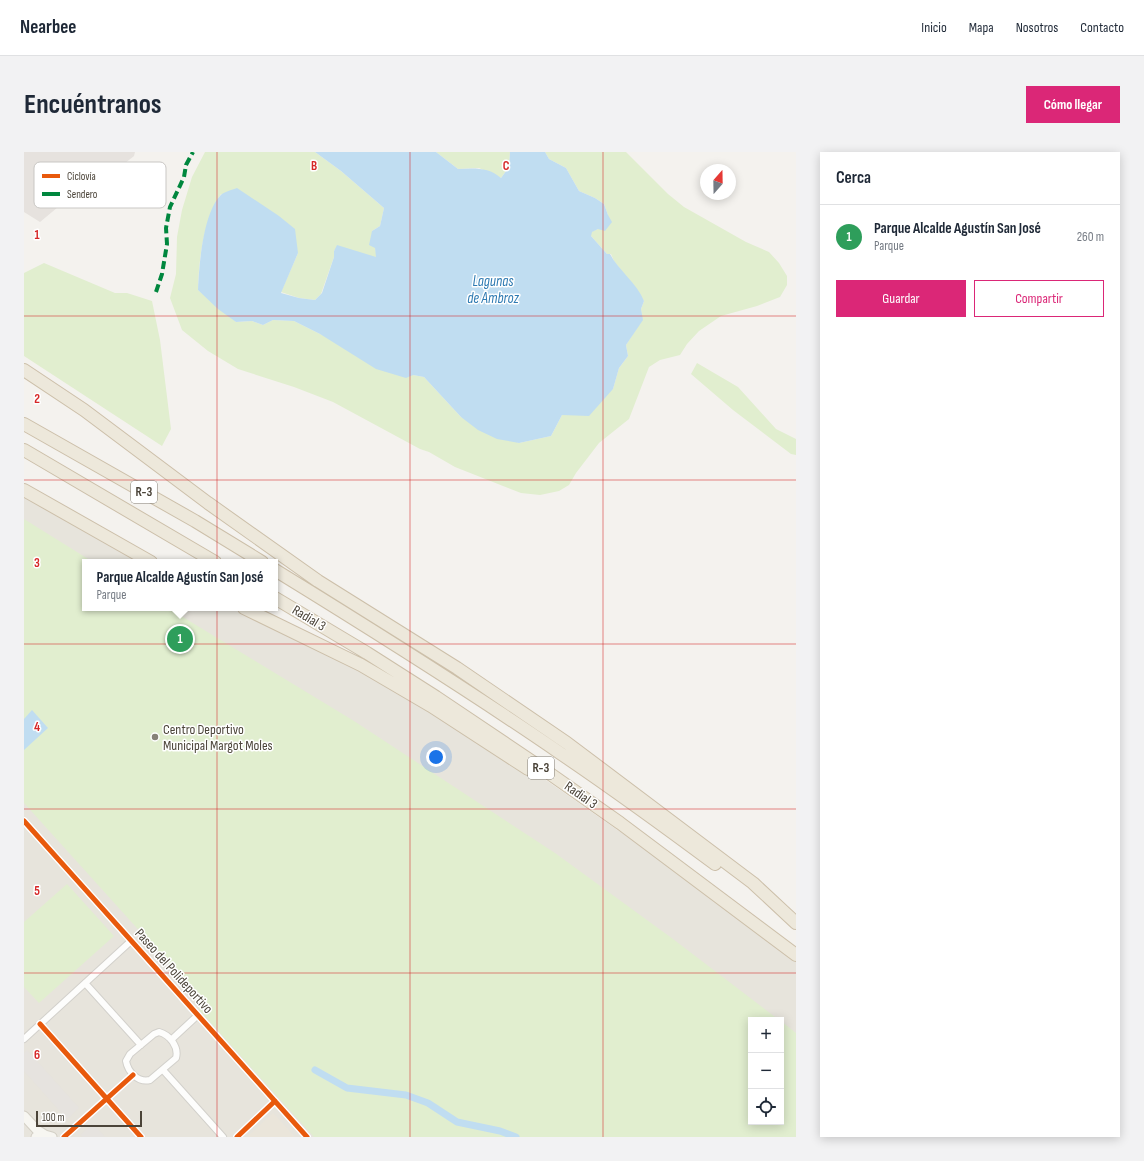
<!DOCTYPE html>
<html lang="es">
<meta charset="utf-8">
<style>
:root{--surface:#fff;--page:#f2f2f3;--text:#1f2937;--muted:#747a83;--line:#e0e1e3;--accent:#db2777}
body{margin:0;font-family:"Sofia Sans Condensed",sans-serif;background:var(--page);color:var(--text)}
.controls{position:absolute;right:12px;bottom:12px;display:grid;overflow:hidden;border-radius:0px;box-shadow:0 2px 10px #0003}
.controls button{width:36px;height:36px;display:grid;place-items:center;padding:0;border:0;border-bottom:1px solid var(--line);background:var(--surface);color:var(--text);font:20px sans-serif}
.compass{position:absolute;left:676px;top:12px;width:36px;height:36px;border-radius:50%;background:var(--surface);box-shadow:0 2px 10px #0003;rotate:20deg}
.scale{position:absolute;left:12px;bottom:10px;width:106px;box-sizing:border-box;padding-left:4px;border:2px solid #4b4439;border-top:0;font-size:11px;line-height:14px;white-space:nowrap;color:#4b4439;-webkit-text-stroke:3px #fff;paint-order:stroke}
.you{position:absolute;left:412px;top:605px;width:14px;height:14px;margin:-10px;border:3px solid #fff;border-radius:50%;background:#1a73e8;box-shadow:0 0 0 6px #1a73e833}
.badge{display:grid;place-items:center;width:26px;height:26px;border-radius:50%;background:var(--accent);color:#fff;font-size:13px;font-weight:700}
.pin{position:absolute;translate:-50% -50%;border:2px solid #fff;box-shadow:0 1px 4px #0006}
.popup{position:absolute;left:58px;top:407px;width:196px;height:52px;box-sizing:border-box;display:grid;place-content:center;border-radius:0px;background:var(--surface);filter:drop-shadow(0 1px 3px #0005);font-size:13px;white-space:nowrap;color:var(--muted)}
.popup b{font-size:15px;color:var(--text)}
.popup::after{content:'';position:absolute;left:50%;top:100%;margin-left:-8px;border:8px solid transparent;border-top-color:var(--surface)}
.list{margin:0;padding:0;list-style:none}
h2{display:flex;justify-content:space-between;align-items:center;height:52px;margin:0;padding:0 16px;font-size:17px}
h2 small{font-size:13px;font-weight:400;color:var(--muted)}
.list li{display:grid;grid-template-columns:26px 1fr auto;gap:12px;align-items:center;box-sizing:border-box;height:64px;padding:0 16px;border-top:1px solid var(--line)}
.list b{display:block;font-size:15px;white-space:nowrap}
.list p{margin:0;font-size:13px;white-space:nowrap;color:var(--muted)}
.list em{font-size:13px;font-style:normal;color:var(--muted)}
.actions{display:flex;gap:8px;padding:12px 16px}
.actions a{flex:1;padding:9px 0;border:1px solid var(--accent);border-radius:0px;text-align:center;font-size:14px;color:var(--accent)}
.actions .main{background:var(--accent);color:#fff}
.icon{flex:none;width:22px;height:22px;fill:none;stroke:currentColor;stroke-width:2;stroke-linecap:round;stroke-linejoin:round}
.map{position:relative;flex:none;width:772px;height:985px;overflow:hidden;border-radius:0px}
header{display:flex;align-items:center;gap:24px;box-sizing:border-box;height:56px;padding:0 20px;background:var(--surface);border-bottom:1px solid var(--line)}
header strong{font-size:19px}
nav{display:flex;gap:22px;margin-inline-start:auto;font-size:14px}
.intro{display:flex;align-items:center;justify-content:space-between;box-sizing:border-box;height:96px;padding:0 24px}
h1{margin:0;font-size:28px}
.button{padding:10px 18px;border-radius:0px;background:var(--accent);color:#fff;font-size:14px;font-weight:700}
main{display:flex;gap:24px;padding:0 24px}
aside{flex:1;background:var(--surface);border-radius:0px;box-shadow:0 2px 10px #0003}
.map>svg:first-child{display:block}
</style>
<header>
<strong>Nearbee</strong>
<nav><a>Inicio</a><a>Mapa</a><a>Nosotros</a><a>Contacto</a></nav>
</header>
<div class="intro"><h1>Encuéntranos</h1><a class="button">Cómo llegar</a></div>
<main>
<div class="map">
<svg width="772" height="985" viewBox="0 0 772 985">
<rect width="100%" height="100%" fill="#f4f2ee"/>
<path fill="#e7e4dc" fill-rule="evenodd" d="M 0,338 L 127,410 L 61,410 L 61,456 L 220,456 L 405,552 L 519,626 L 592,677 L 668,724 L 772,803 L 772,985 L 0,985 ZM 727,868 L 757,868 L 757,970 L 727,970 Z"/>
<path fill="#e6e2de" d="M 0,0 L 111,0 L 110,4 L 96,15 L 78,10 L 45,30 L 40,50 L 16,70 L 0,60 Z"/>
<path fill="#eae5da" d="M 249,961 L 271,985 L 223,985 Z"/>
<path fill="#e1eecf" d="M 181,0 L 291,0 L 317,19 L 360,56 L 356,74 L 348,79 L 353,106 L 310,98 L 310,105 L 297,142 L 291,148 L 275,146 L 257,140 L 274,101 L 197,42 C 179,71 175,105 174,138 L 212,170 L 228,169 L 239,173 L 249,168 L 270,169 L 296,182 L 389,223 L 400,225 L 437,265 L 495,291 L 527,284 L 538,263 L 589,237 L 595,216 L 604,204 L 602,193 L 618,168 L 617,157 L 620,149 L 590,109 L 587,102 L 583,102 L 567,84 L 567,80 L 574,77 L 584,63 L 580,52 L 571,46 L 555,39 L 542,16 L 525,7 L 521,0 L 602,0 L 644,42 L 660,55 L 722,90 L 745,100 L 755,111 L 763,124 L 763,133 L 756,145 L 733,154 L 697,164 L 675,179 L 663,192 L 656,203 L 636,208 L 625,215 L 605,267 L 575,291 L 552,321 L 545,333 L 535,339 L 516,343 L 497,341 L 431,315 L 405,300 L 396,297 L 309,250 L 270,235 L 214,217 L 184,199 L 158,178 L 146,146 L 152,122 L 153,85 L 158,58 L 168,25 Z
M 412,0 L 486,0 L 485,15 L 477,26 L 455,16 L 434,17 Z
M 20,111 L 91,141 L 103,141 L 128,149 L 136,188 L 147,277 L 138,294 L 0,204 L 0,121 Z
M 673,211 L 714,235 L 752,277 L 772,287 L 772,303 L 767,302 L 709,258 L 667,222 Z
M 0,367 L 69,410 L 61,410 L 61,456 L 144,456 L 330,569 L 531,701 L 649,787 L 755,868 L 727,868 L 727,970 L 757,970 L 757,869 L 772,881 L 772,985 L 290,985 L 176,859 L 173,851 L 177,847 L 0,651 Z
M 43,732 L 90,784 L 15,851 L 0,835 L 0,770 Z"/>
<path fill="#e6e3df" d="M 3,898 L 55,956 L 43,967 L 0,919 L 0,901 Z
M 69,972 L 81,985 L 59,985 L 56,983 Z"/>
<path fill="#c0ddf1" d="M 291,0 L 412,0 L 434,17 C 450,16 465,15 477,26 L 485,15 L 486,0 L 521,0 L 525,7 L 542,16 L 555,39 L 571,46 L 580,52 L 584,63 L 588,70 L 581,79 L 574,77 L 568,80 L 567,84 L 583,102 L 586,102 C 595,119 613,131 620,149 L 617,157 L 619,168 L 602,193 L 604,204 L 595,216 L 589,237 L 565,264 L 538,263 L 527,284 L 495,291 L 473,287 L 454,278 L 437,265 L 400,225 L 389,223 L 382,226 L 352,217 L 296,182 L 270,169 L 249,168 L 239,173 L 228,169 L 212,170 L 194,157 L 174,138 C 175,113 179,62 196,44 C 199,40 208,38 213,36 L 255,64 L 271,77 L 274,101 L 257,141 L 275,146 L 291,148 L 298,141 L 310,105 L 310,99 L 313,93 L 352,105 L 351,96 L 345,93 L 348,79 L 356,74 L 360,56 L 317,19 Z
M 8,558 L 24,576 L 0,598 L 0,567 Z"/>
<g fill="none" stroke-linecap="round" stroke-linejoin="round">
<path stroke="#c0ddf1" stroke-width="7" d="M 291,918 L 323,936 L 382,943 L 404,951 L 433,970 L 476,979 L 492,985"/>
<defs>
<path id="minor" d="M 0,669 L 283,985
M 61,831 L 117,893
M 16,872 L 117,985
M 135,880 C 146,883 155,895 152,906 L 126,928 C 114,931 104,920 102,909 L 106,902 L 130,882 Z
M 0,887 L 107,789
M 147,888 L 174,863
M 139,918 L 199,985
M 40,985 L 109,923
M 213,985 L 251,949"/>
<path id="secondary" d="M 0,964 L 13,978 L 21,983
M 12,985 L 21,983 L 28,985"/>
<path id="motorway" d="M 0,218 L 60,258 L 184,351 L 294,429 L 433,516 L 543,591 L 729,731 L 772,771
M 0,272 L 171,369 L 238,410
M 0,298 L 191,410
M 0,338 L 127,410
M 251,418 C 347,477 443,537 536,601 C 589,637 640,674 691,712
M 251,446 L 343,501 L 412,545 L 522,619 L 596,671 L 772,803
M 220,456 L 337,513 L 407,554 L 504,617"/>
</defs>
<use href="#minor" stroke="#d2d0cb" stroke-width="8"/>
<use href="#secondary" stroke="#d3cfc5" stroke-width="11"/>
<use href="#motorway" stroke="#ccbfa9" stroke-width="14"/>
<use href="#minor" stroke="#fdfdfc" stroke-width="6"/>
<use href="#secondary" stroke="#f7f6f1" stroke-width="9"/>
<use href="#motorway" stroke="#ede8db" stroke-width="12"/>
<path stroke="#00873e" stroke-width="4" stroke-dasharray="8 4" stroke-linecap="butt" d="M 132,140 L 138,122 L 143,92 L 142,76 L 146,55 L 160,25 L 162,13 L 169,0"/>
<defs>
<path id="cycleway" d="M 0,669 L 283,985
M 16,872 L 117,985
M 40,985 L 109,923
M 213,985 L 251,949"/>
</defs>
<use href="#cycleway" stroke="#fff" stroke-width="8"/>
<use href="#cycleway" stroke="#e8590c" stroke-width="5"/>
</g>
<path fill="none" stroke="#d62828" stroke-width="1" stroke-opacity="0.55" d="M 193,0 L 193,985M 386,0 L 386,985M 579,0 L 579,985M 0,164 L 772,164M 0,328 L 772,328M 0,492 L 772,492M 0,657 L 772,657M 0,821 L 772,821"/>
<circle fill="#868178" stroke="#fff" stroke-width="1.5" cx="131" cy="585" r="4"/>
<g text-anchor="middle" dominant-baseline="central" stroke-width="3" stroke-linejoin="round" paint-order="stroke">
<g fill="#fff" stroke="#817c74" stroke-width="1">
<rect x="107" y="329" width="26" height="22" rx="3"/>
<rect x="504" y="605" width="26" height="22" rx="3"/>
</g>
<g font-size="13" font-weight="bold" fill="#4b4439">
<text x="120" y="340">R-3</text>
<text x="517" y="616">R-3</text>
</g>
<g font-size="14" fill="#4b4439" stroke="#fff">
<text transform="translate(285 466) rotate(31)">Radial 3</text>
<text transform="translate(557 643) rotate(35)">Radial 3</text>
<text transform="translate(150 819) rotate(48)">Paseo del Polideportivo</text>
</g>
<g font-size="14" fill="#4b4439" stroke="#fff" text-anchor="start">
<text x="139" y="577">Centro Deportivo<tspan x="139" dy="16">Municipal Margot Moles</tspan></text>
</g>
<g font-size="15" font-style="italic" fill="#2e7ab2" stroke="#fff">
<text x="469" y="129">Lagunas<tspan x="469" dy="17">de Ambroz</tspan></text>
</g>
</g>
<rect x="10" y="10" width="132" height="46" rx="6" fill="#fff" stroke="#c9c7c4" stroke-width="1"/>
<rect x="18" y="22" width="18" height="4" fill="#e8590c"/>
<rect x="18" y="40" width="18" height="4" fill="#00873e"/>
<g font-size="11" fill="#4b4439">
<text x="43" y="28">Ciclovía</text>
<text x="43" y="46">Sendero</text>
</g>
<g font-size="13" text-anchor="middle" font-weight="bold" fill="#d62828" stroke="#fff" stroke-width="3" stroke-linejoin="round" paint-order="stroke">
<text x="290" y="18">B</text>
<text x="482" y="18">C</text>
<text x="13" y="87">1</text>
<text x="13" y="251">2</text>
<text x="13" y="415">3</text>
<text x="13" y="579">4</text>
<text x="13" y="743">5</text>
<text x="13" y="907">6</text>
</g>
</svg>
<div class="controls">
<button>+</button>
<button>−</button>
<button><svg class="icon" aria-label="locate" viewBox="0 0 24 24"><circle cx="12" cy="12" r="6"/><path d="M12 2v4M12 18v4M2 12h4M18 12h4"/></svg></button>
</div>
<svg class="compass" viewBox="-18 -18 36 36"><path d="M0-13l5 13h-10z" fill="#e53935"/><path d="M0 13l5-13h-10z" fill="#747a83"/></svg>
<div class="scale">100 m</div>
<div class="you"></div>
<div class="pin badge" style="left:156px;top:487px;background:#2e9e5b">1</div>
<div class="popup"><b>Parque Alcalde Agustín San José</b>Parque</div>
</div>
<aside>
<h2>Cerca<small></small></h2>
<ul class="list">
<li><span class="badge" style="background:#2e9e5b">1</span><div><b>Parque Alcalde Agustín San José</b><p>Parque</p></div><em>260 m</em></li>
</ul>
<div class="actions"><a class="main">Guardar</a><a>Compartir</a></div>
</aside>
</main>
